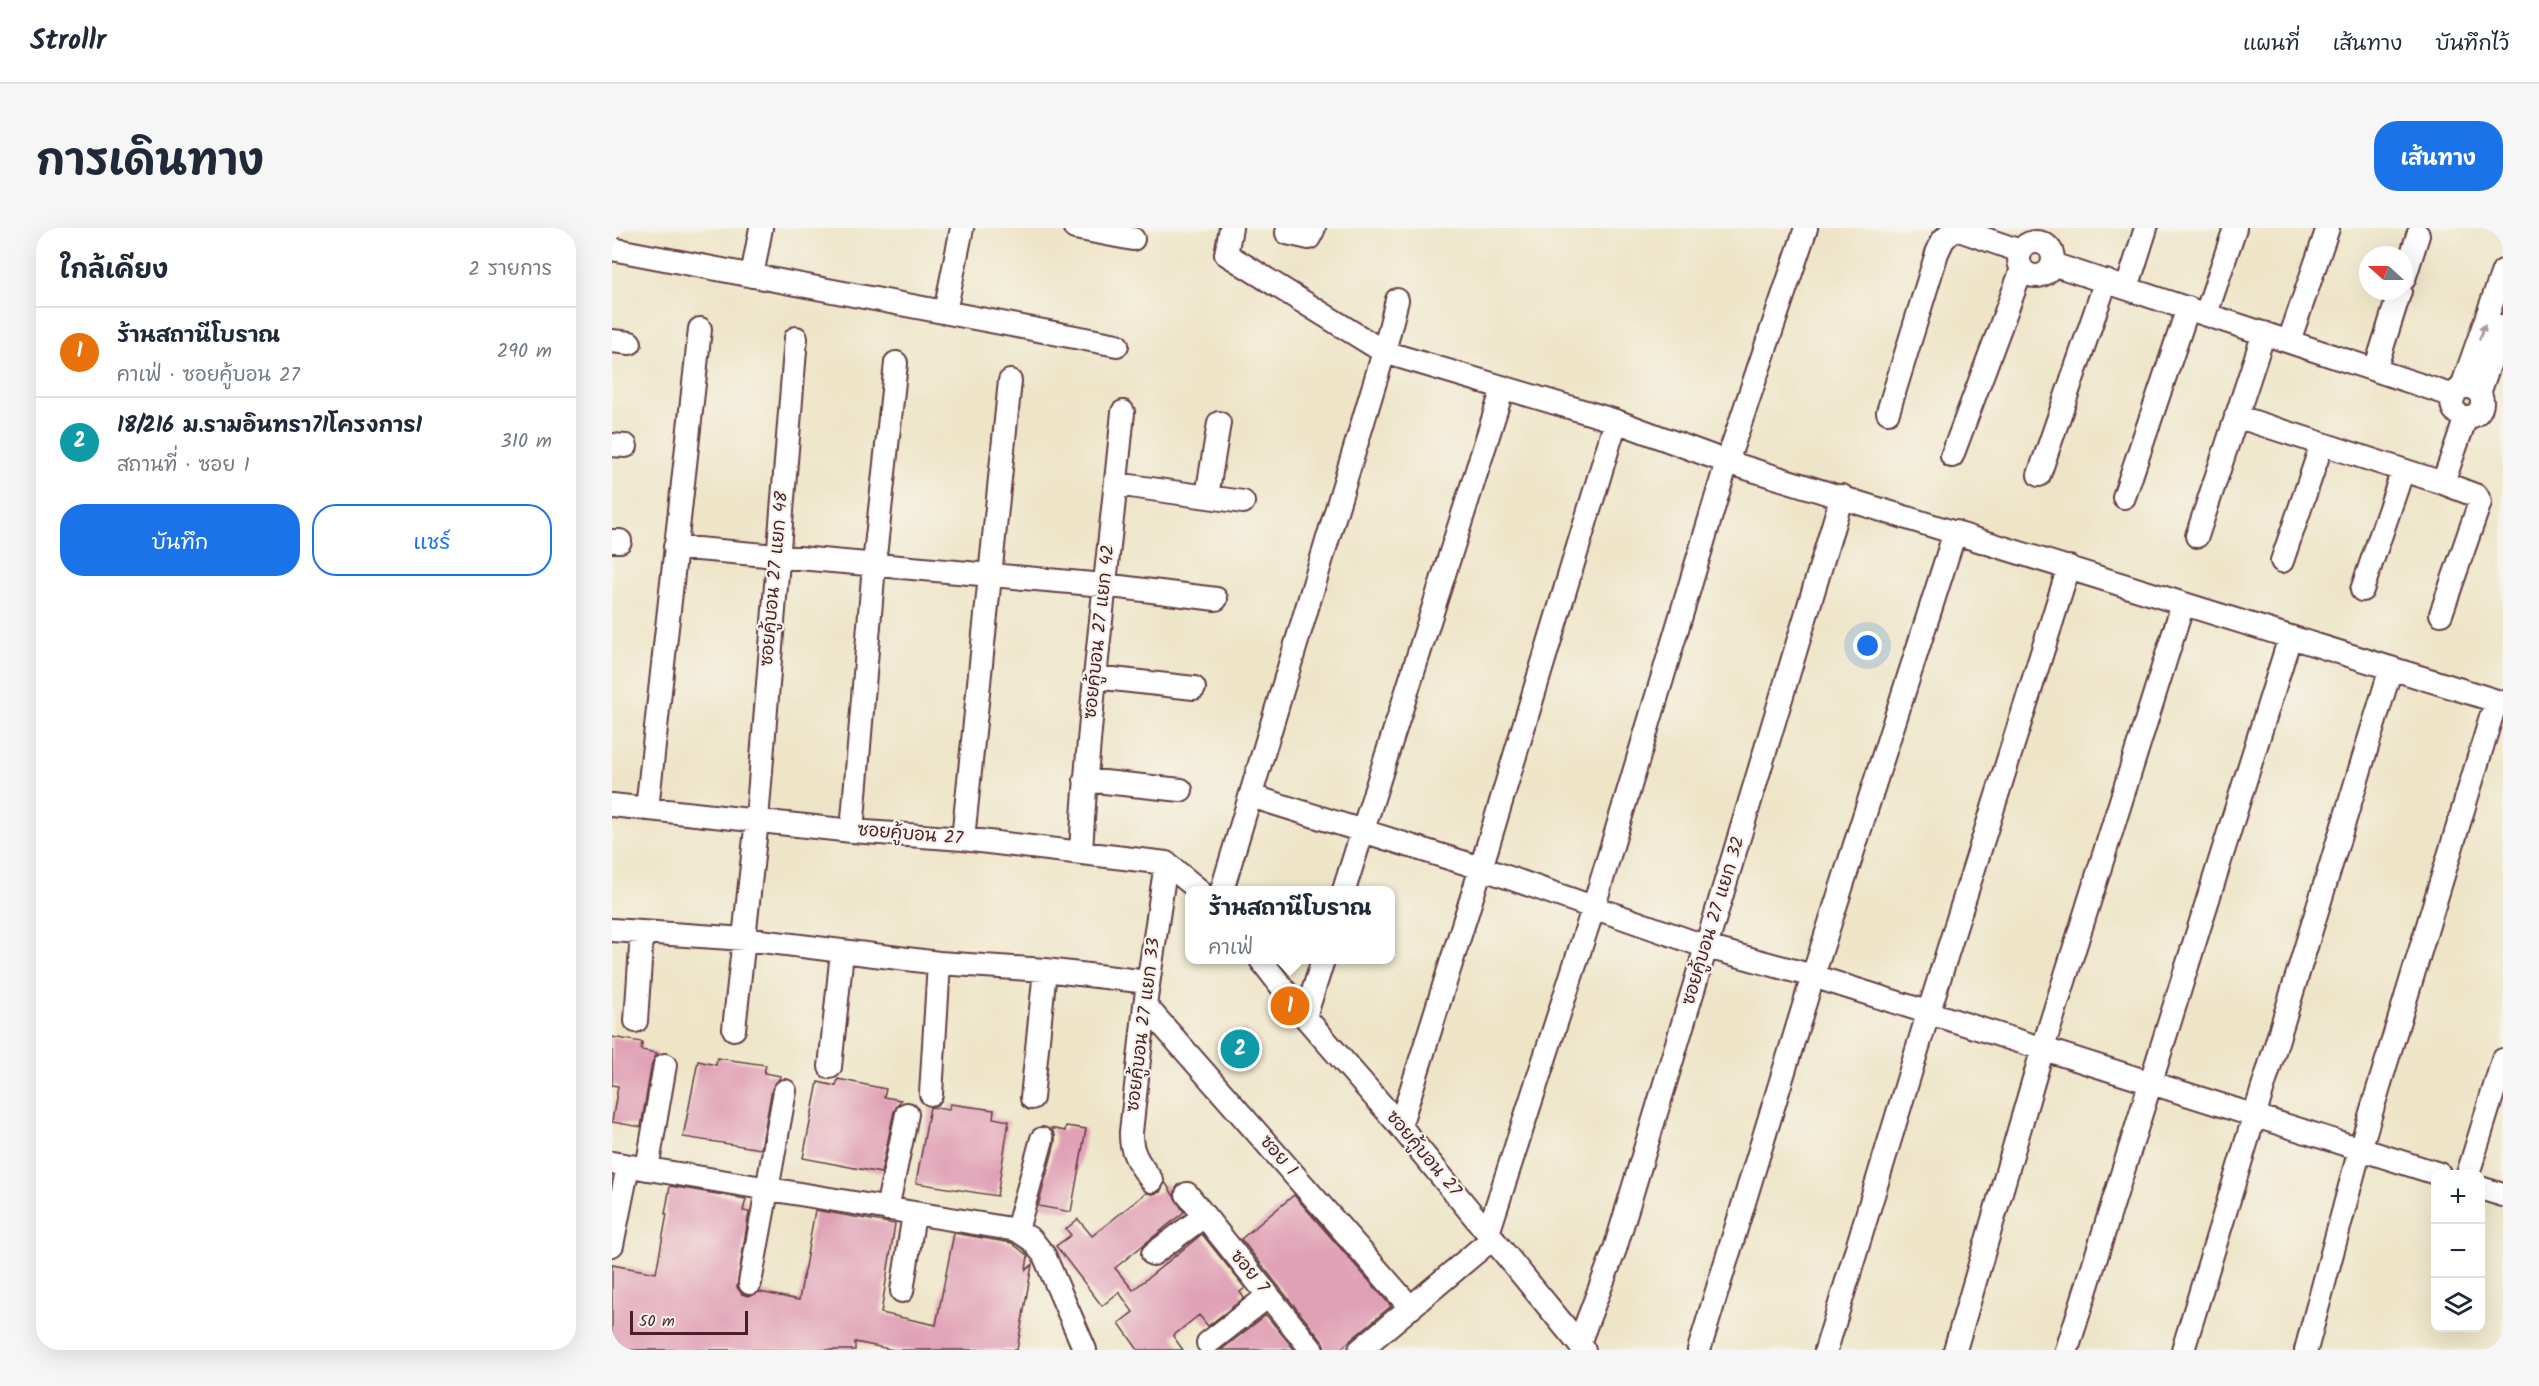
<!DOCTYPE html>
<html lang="th">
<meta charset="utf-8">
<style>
:root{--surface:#fff;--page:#f6f6f7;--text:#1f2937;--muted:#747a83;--line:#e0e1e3;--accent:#1a73e8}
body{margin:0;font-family:Kalam,"Playpen Sans Thai",sans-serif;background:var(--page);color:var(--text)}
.controls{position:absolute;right:18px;bottom:18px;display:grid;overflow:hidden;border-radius:12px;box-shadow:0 6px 24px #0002}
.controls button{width:54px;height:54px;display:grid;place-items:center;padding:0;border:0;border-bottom:2px solid var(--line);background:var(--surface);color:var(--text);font:30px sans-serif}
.compass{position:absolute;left:1747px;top:18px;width:54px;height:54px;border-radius:50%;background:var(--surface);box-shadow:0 6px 24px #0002;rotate:291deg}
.scale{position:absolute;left:18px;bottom:15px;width:118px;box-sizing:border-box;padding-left:6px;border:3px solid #4a1f2b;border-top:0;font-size:16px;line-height:21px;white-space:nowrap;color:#4a1f2b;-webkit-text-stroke:4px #f7f3e8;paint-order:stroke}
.you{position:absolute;left:1256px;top:418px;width:21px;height:21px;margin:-15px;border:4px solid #fff;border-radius:50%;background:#1a73e8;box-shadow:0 0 0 9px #1a73e833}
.badge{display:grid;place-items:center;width:39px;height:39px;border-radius:50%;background:var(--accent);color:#fff;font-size:20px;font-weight:700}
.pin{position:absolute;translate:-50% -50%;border:3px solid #fff;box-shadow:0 2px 6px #0006}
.popup{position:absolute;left:573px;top:658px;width:210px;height:78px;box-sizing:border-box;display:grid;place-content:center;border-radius:12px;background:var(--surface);filter:drop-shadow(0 2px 4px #0005);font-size:20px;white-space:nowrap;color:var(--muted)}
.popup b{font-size:22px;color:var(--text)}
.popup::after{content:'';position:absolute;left:50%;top:100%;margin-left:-12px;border:12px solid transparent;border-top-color:var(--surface)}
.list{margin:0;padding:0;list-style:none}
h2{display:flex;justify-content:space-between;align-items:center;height:78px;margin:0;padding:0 24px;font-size:26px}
h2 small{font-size:20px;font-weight:400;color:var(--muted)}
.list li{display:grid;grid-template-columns:39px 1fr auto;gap:18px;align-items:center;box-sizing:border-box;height:90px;padding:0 24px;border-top:2px solid var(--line)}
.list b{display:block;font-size:22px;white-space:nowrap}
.list p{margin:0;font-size:20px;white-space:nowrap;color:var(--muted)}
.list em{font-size:20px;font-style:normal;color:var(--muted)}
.actions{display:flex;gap:12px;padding:18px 24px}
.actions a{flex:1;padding:14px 0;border:2px solid var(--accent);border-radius:24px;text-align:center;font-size:21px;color:var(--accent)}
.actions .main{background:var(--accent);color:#fff}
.icon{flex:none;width:33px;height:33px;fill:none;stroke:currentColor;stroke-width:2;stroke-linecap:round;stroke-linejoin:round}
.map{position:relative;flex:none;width:1891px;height:1122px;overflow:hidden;border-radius:24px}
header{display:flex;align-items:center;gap:36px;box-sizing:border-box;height:84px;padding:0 30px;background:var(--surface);border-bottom:2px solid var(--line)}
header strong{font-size:28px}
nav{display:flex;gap:33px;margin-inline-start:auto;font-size:21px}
.intro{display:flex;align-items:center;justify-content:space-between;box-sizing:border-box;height:144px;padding:0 36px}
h1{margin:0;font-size:42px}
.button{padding:15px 27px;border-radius:24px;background:var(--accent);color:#fff;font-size:21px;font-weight:700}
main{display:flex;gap:36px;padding:0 36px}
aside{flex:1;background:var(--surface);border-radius:24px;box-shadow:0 6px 24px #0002}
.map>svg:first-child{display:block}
</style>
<header>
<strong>Strollr</strong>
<nav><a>แผนที่</a><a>เส้นทาง</a><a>บันทึกไว้</a></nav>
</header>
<div class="intro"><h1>การเดินทาง</h1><a class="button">เส้นทาง</a></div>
<main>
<aside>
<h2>ใกล้เคียง<small>2 รายการ</small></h2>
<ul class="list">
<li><span class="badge" style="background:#e8710a">1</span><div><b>ร้านสถานีโบราณ</b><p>คาเฟ่ · ซอยคู้บอน 27</p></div><em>290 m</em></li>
<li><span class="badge" style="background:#0f9aa8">2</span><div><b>18/216 ม.รามอินทรา71โครงการ1</b><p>สถานที่ · ซอย 1</p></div><em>310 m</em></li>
</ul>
<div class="actions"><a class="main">บันทึก</a><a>แชร์</a></div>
</aside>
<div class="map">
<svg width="1891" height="1122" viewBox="0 0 1891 1122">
<rect width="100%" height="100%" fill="#f7f3e8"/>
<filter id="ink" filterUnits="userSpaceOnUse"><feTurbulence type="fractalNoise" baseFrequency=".0167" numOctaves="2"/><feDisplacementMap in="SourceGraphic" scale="12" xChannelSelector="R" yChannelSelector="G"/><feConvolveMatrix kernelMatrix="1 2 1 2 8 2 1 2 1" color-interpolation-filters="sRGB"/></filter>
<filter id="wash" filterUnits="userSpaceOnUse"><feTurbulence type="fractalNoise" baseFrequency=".008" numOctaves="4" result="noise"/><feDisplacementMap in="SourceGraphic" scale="24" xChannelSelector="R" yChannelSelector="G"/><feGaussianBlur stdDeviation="1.35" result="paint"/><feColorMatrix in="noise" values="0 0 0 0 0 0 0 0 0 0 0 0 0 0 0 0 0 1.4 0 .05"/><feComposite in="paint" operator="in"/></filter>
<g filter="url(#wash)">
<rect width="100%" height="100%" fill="#eee5c8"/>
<g id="blocks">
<path fill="#e0a0b6" d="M 632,801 L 647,819 L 624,839 L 610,822 Z
M 0,809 L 30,814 L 29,822 L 45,825 L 40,835 L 29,899 L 0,894 L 6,858 L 0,857 Z
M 105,830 L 154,837 L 152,845 L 169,848 L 160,861 L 149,921 L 71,909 L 86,833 L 104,837 Z
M 226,851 L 274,861 L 272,869 L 289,872 L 282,883 L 269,945 L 191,930 L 206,854 L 224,858 Z
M 338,876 L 382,882 L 381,890 L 397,893 L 385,968 L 304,955 L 318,879 L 337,882 Z
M 454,898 L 474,901 L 459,984 L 426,978 L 443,915 L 443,907 L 439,900 L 453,903 Z
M 553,954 L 572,984 L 503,1040 L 521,1062 L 590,1006 L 633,1060 L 628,1064 L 632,1070 L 596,1098 L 587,1087 L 561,1108 L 571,1122 L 526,1122 L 507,1095 L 521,1084 L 507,1064 L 490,1078 L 444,1018 L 459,1007 L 454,1001 L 466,991 L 480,1008 L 534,965 L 541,966 L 548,964 Z
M 58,958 L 134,971 L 131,983 L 137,984 L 125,1059 L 130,1066 L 136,1068 L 148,1064 L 187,1072 L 203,982 L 283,996 L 269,1085 L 324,1097 L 342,1005 L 400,1015 L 416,1028 L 414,1042 L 420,1037 L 405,1122 L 282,1122 L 243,1114 L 243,1122 L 0,1122 L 0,1037 L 44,1045 L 55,986 L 53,986 Z
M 682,967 L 779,1078 L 727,1122 L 713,1122 L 711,1114 L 629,1011 Z
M 654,1087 L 683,1122 L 609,1122 Z"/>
</g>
</g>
<g filter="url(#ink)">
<use href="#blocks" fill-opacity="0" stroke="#633d43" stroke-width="1.5"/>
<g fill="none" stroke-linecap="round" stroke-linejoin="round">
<defs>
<path id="minor" d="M 463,0 L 521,11
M 619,0 L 614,26 L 772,124 L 1004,193 L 1115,234 L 1891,475
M 676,0 L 675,5 L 697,10 L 702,0
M1407 31a17 17 0 1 1 34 0a17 17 0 1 1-34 0Z
M 0,21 L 505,117
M 1440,36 L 1842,168
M 140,48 L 149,0
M 1792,51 L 1806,7
M 1515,60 L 1534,0
M 333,84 L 350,0
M 1594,86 L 1623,0
M 0,113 L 18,115
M 1677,113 L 1716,0
M 1763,142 L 1788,63
M 1850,159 L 1891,43
M1840 174a15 15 0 1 1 30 0a15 15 0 1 1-30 0Z
M 1867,165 L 1891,98
M 1276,184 L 1325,25 L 1331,12 L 1342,1 L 1350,3 L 1408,23
M 1624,188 L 1831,255 L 1854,189
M 0,217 L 14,218
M 1340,228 L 1410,41
M 1427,247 L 1494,53
M 504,256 L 631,274
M 595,268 L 607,195
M 1512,269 L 1576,80
M 1585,308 L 1652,105
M 0,313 L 8,313
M 63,319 L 492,357 L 604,371
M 1670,333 L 1710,216
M 1750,362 L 1791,242
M 1829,386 L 1868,274 L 1865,268 L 1831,255
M 483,449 L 582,460
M 473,552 L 569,562
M 639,568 L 869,640 L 1095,719 L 1201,748 L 1827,946
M 0,577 L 240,603 L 351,611 L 554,635 L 587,662
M 35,581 L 88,101
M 240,603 L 262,337 L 284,135
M 351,611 L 398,153
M 469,624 C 477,477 497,330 511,184
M 610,662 L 772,124 L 785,72
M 732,662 L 891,160
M 0,702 L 133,711 L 327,735 L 433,742 L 536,754
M 649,732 L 693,789 L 788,898 L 972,1122
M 533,777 L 799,1080
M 693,789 L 711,732
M 24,793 L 30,704
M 122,801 L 145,592 L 184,110
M 218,839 L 230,724
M 319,866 L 327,735
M 420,870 L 433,742
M 788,898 L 869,640 L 1004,193
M 0,935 L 405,1002 L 420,1012 L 432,1027 L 473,1122
M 35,941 L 53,837
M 1856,946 L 1891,832
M 540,953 C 528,937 518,925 519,904 L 533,777 L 554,635
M 1868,960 L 1891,967
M 575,966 L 700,1122
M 275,981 L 295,886
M 405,1002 L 430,911
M 876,1005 L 982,678 L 1115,234 L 1194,0
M 0,1017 L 16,938
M 541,1026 L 592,988
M 138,1055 L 173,863
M 290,1063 L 302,986
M 596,1115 L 656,1068
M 967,1115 L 1003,1021 L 1230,268
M 748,1122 L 881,1010
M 1087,1122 L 1201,748 L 1343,304
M 1214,1122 L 1316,786 L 1457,339
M 1343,1122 L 1431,820 L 1571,376
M 1455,1122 L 1678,409
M 1571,1122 L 1779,440
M 1694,1122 L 1748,921 L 1884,473"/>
</defs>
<use href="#minor" stroke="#633d43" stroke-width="26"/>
<use href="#minor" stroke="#fff" stroke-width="22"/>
</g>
<defs><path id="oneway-solid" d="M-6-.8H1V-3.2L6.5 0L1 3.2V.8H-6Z" transform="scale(1.5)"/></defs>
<use fill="#ae9aa0" href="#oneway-solid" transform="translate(1870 104) rotate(-71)"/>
</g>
<g text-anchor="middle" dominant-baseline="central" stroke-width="4.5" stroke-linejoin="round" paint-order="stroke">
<g font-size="18" fill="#4a1f2b" stroke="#f7f3e8">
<text transform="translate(163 351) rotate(-85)">ซอยคู้บอน 27 แยก 48</text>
<text transform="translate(488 404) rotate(-84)">ซอยคู้บอน 27 แยก 42</text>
<text transform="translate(298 607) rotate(5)">ซอยคู้บอน 27</text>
<text transform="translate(1102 693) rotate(-73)">ซอยคู้บอน 27 แยก 32</text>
<text transform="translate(532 797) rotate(-83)">ซอยคู้บอน 27 แยก 33</text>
<text transform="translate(811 926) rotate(50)">ซอยคู้บอน 27</text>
<text transform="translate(666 928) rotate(49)">ซอย 1</text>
<text transform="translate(637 1044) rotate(51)">ซอย 7</text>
</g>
</g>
</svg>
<div class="controls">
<button>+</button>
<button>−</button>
<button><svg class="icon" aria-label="layers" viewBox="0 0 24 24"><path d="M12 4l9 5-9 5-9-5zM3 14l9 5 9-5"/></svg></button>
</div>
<svg class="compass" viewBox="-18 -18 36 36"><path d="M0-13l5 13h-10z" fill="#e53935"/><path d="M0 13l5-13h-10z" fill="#747a83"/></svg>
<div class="scale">50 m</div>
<div class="you"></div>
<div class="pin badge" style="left:678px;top:778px;background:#e8710a">1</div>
<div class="popup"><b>ร้านสถานีโบราณ</b>คาเฟ่</div>
<div class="pin badge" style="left:628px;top:821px;background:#0f9aa8">2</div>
</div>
</main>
